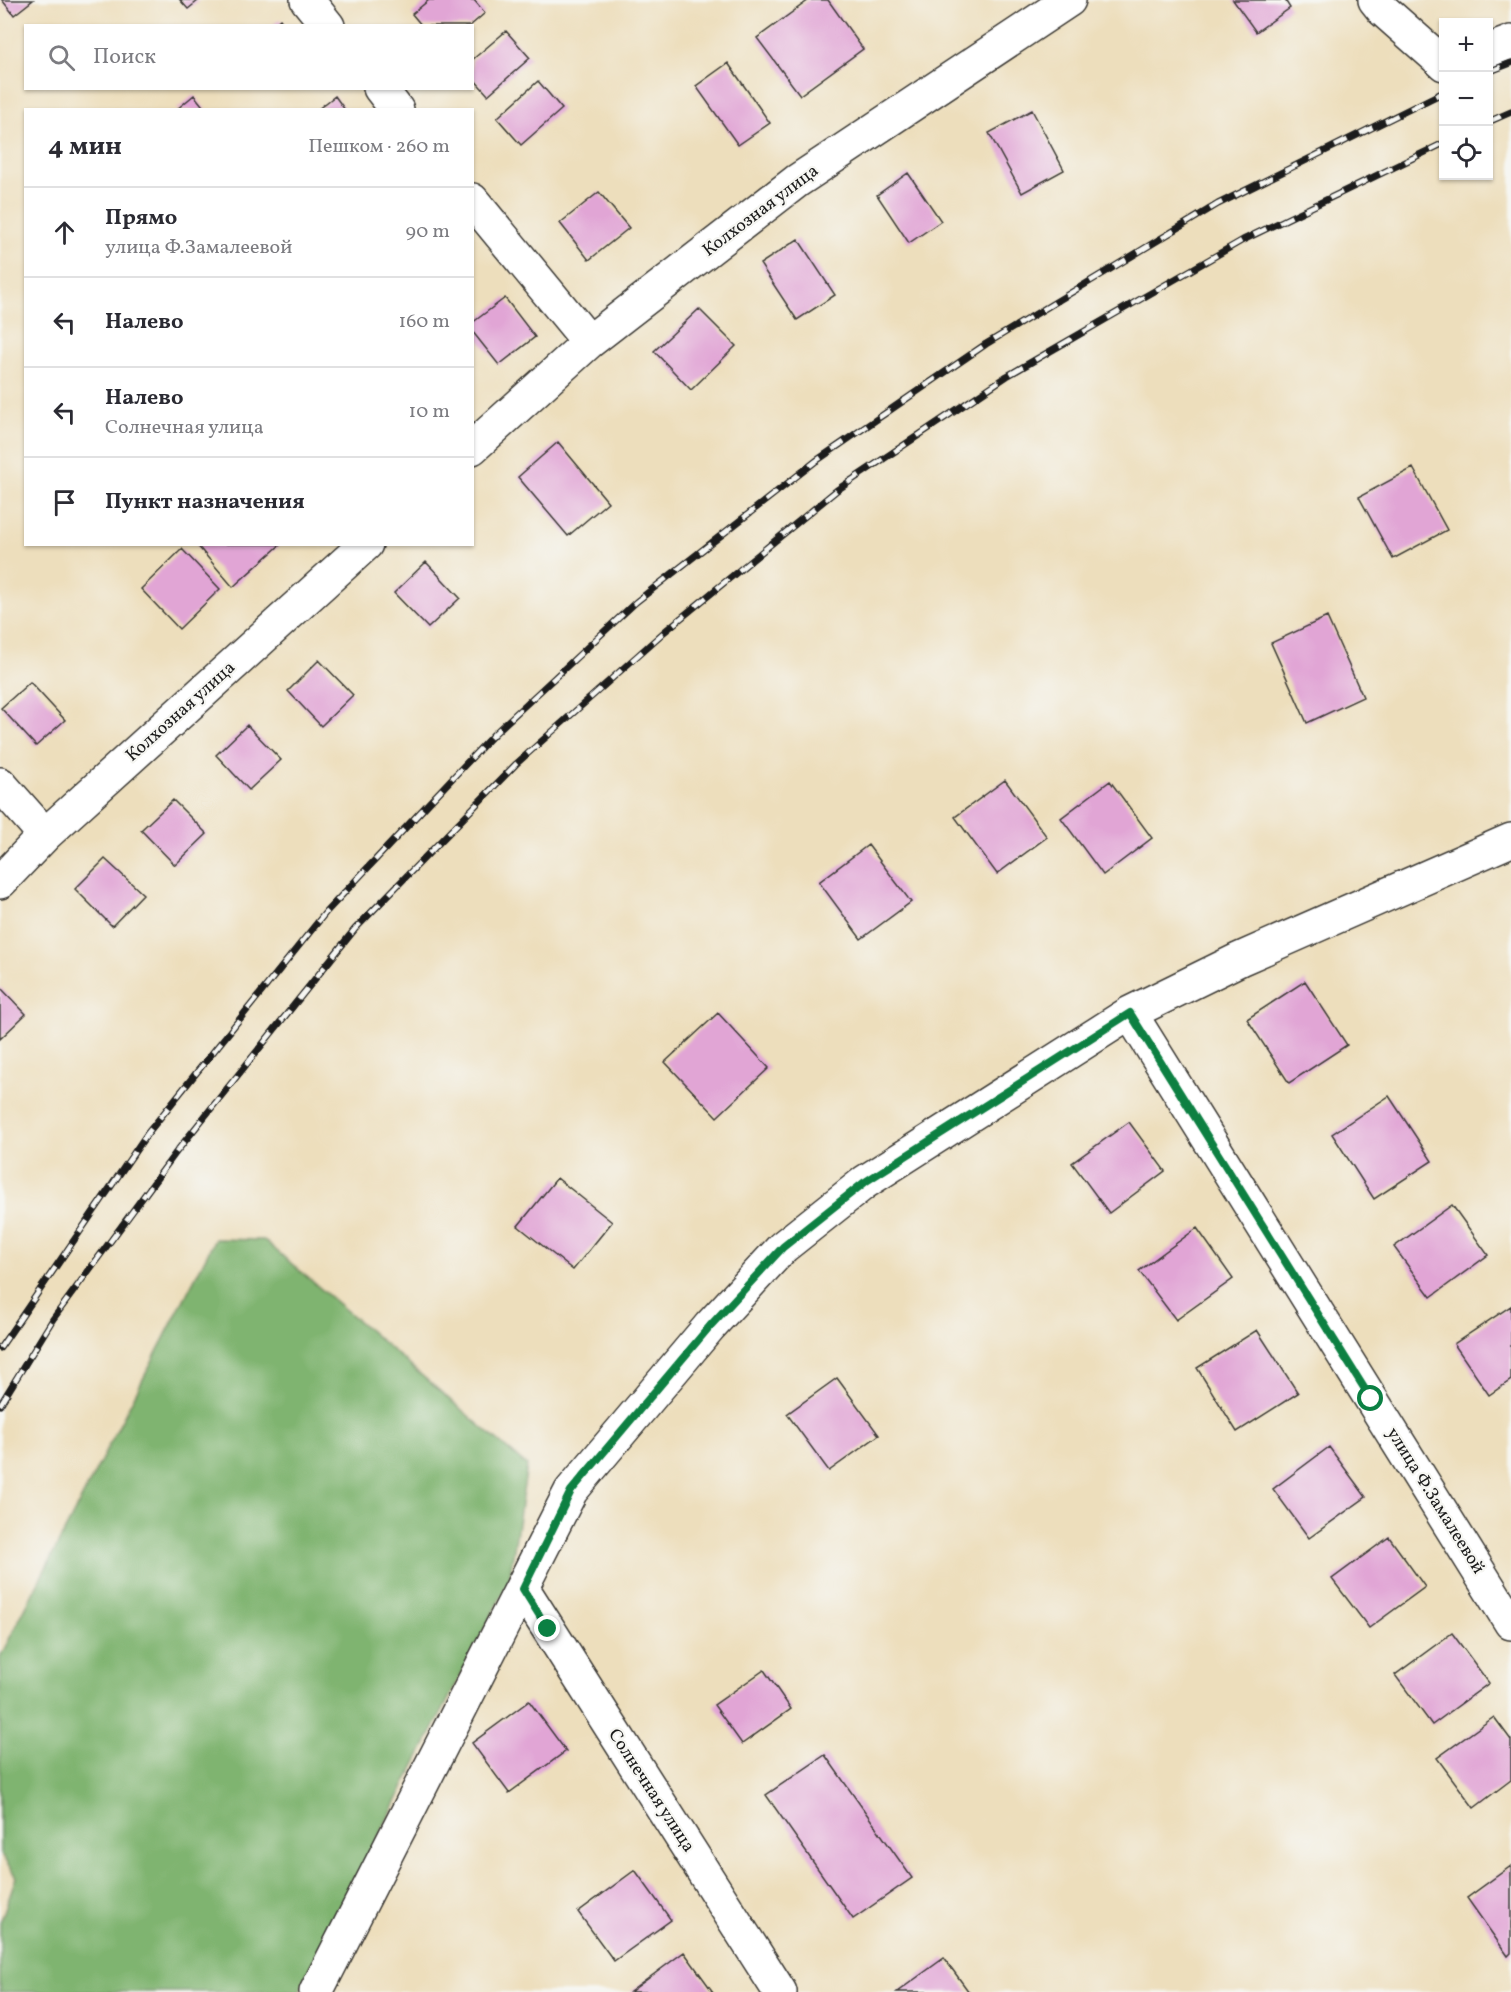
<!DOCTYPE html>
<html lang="ru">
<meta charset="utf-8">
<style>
:root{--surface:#fff;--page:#f2f2f3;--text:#2b2b33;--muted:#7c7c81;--line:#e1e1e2}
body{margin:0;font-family:Vollkorn,serif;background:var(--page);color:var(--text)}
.controls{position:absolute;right:18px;top:18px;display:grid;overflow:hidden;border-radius:0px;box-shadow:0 2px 4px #0004}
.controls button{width:54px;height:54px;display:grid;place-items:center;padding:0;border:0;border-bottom:2px solid var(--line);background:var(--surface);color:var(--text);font:30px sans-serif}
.stop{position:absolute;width:18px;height:18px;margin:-14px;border:4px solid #0b8043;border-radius:50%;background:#fff}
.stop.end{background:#0b8043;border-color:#fff;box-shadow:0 2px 6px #0008}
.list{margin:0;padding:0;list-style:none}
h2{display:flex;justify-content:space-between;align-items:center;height:78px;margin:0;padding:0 24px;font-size:26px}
h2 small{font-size:20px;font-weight:400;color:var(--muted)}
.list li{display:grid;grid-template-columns:39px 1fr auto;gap:18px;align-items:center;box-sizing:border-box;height:90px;padding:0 24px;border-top:2px solid var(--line)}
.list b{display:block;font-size:22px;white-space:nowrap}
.list p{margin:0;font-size:20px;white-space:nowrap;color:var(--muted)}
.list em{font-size:20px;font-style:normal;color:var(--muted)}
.icon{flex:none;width:33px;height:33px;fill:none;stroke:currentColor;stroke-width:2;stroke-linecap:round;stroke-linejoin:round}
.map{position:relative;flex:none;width:1511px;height:1992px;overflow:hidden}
.search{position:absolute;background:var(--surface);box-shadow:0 2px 4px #0004;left:24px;top:24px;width:450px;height:66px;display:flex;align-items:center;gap:15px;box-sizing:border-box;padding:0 21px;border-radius:0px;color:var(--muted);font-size:22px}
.panel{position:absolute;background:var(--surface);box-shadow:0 2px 4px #0004;left:24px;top:108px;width:450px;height:438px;border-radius:0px}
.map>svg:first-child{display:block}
</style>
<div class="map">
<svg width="1511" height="1992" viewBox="0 0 1511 1992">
<rect width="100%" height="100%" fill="#f6f6f2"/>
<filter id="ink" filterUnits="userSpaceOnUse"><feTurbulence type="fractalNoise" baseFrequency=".0167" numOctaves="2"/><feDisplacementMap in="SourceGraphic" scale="12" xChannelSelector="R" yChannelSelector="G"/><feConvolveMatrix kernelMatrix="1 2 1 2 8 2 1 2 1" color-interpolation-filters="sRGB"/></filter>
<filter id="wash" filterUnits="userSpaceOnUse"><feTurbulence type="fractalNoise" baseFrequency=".008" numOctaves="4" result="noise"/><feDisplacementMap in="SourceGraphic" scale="24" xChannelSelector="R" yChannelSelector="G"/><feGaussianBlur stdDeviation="1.35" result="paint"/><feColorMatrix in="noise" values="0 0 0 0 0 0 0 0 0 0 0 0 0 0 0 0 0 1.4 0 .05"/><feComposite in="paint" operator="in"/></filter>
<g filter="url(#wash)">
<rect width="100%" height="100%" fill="#eddebc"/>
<path fill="#7fb470" stroke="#4e6846" stroke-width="1.5" d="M 215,1239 L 264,1240 L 527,1466 L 509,1581 L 299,1992 L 0,1992 L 0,1923 L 16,1877 L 0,1853 L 0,1657 Z"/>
<g id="blocks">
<path fill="#e1a5d5" d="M 2,0 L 33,0 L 14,15 Z
M 180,0 L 199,0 L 188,9 Z
M 429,0 L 474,0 L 485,13 L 470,26 L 422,26 L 412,14 Z
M 809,0 L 828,0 L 863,49 L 800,95 L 757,38 Z
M 1233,0 L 1285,0 L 1290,8 L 1256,32 Z
M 280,19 L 285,26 L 272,26 Z
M 506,31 L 530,58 L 488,95 L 472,77 L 472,60 Z
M 728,63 L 770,123 L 738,145 L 696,86 Z
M 538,81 L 562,109 L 521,145 L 497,118 Z
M 194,95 L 206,110 L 176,110 Z
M 335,96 L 345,110 L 317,110 Z
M 1032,110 L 1064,170 L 1022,193 L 989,133 Z
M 908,173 L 941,221 L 909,243 L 877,195 Z
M 599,192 L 629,228 L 589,260 L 560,223 Z
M 798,239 L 835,295 L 797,320 L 760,264 Z
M 505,298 L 535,337 L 499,365 L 472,331 L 472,323 Z
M 699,309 L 736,346 L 691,390 L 654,351 Z
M 558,442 L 608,502 L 568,536 L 518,477 Z
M 1413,468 L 1447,530 L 1393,559 L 1359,497 Z
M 196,544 L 281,544 L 233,587 Z
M 182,549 L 220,589 L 179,629 L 141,589 Z
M 426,562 L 460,598 L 428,628 L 394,593 Z
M 1327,617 L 1363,697 L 1307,723 L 1271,643 Z
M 319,660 L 353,695 L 321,726 L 288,691 Z
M 30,682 L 65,720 L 36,746 L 1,708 Z
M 247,725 L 281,760 L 249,790 L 216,755 Z
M 1005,780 L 1047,837 L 997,874 L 955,817 Z
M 1110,781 L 1152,838 L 1103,875 L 1061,818 Z
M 173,800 L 207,834 L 175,865 L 141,830 Z
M 868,845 L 911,902 L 861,939 L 819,882 Z
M 105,859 L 143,894 L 112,926 L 75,889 Z
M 1305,981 L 1347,1045 L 1289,1083 L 1247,1019 Z
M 0,987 L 26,1014 L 0,1039 Z
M 718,1013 L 769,1068 L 717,1117 L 665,1062 Z
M 1389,1096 L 1432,1161 L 1374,1199 L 1332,1134 Z
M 1129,1122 L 1165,1171 L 1109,1213 L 1072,1163 Z
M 557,1178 L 612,1222 L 573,1270 L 518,1226 Z
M 1452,1205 L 1488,1255 L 1431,1297 L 1394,1247 Z
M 1197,1228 L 1233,1279 L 1176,1320 L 1139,1271 Z
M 1511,1306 L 1511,1380 L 1489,1395 L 1454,1344 Z
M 1257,1330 L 1298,1393 L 1237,1432 L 1197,1368 Z
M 837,1378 L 879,1435 L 829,1471 L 787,1414 Z
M 1329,1447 L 1366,1497 L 1309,1538 L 1273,1489 Z
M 1389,1537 L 1425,1587 L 1369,1628 L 1332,1579 Z
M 1452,1633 L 1489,1683 L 1432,1725 L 1395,1675 Z
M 764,1670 L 791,1709 L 742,1744 L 714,1705 Z
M 529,1701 L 566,1751 L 509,1793 L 472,1743 Z
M 1494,1717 L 1511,1740 L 1511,1780 L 1474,1808 L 1437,1758 Z
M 825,1755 L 912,1878 L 853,1919 L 766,1795 Z
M 1511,1866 L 1511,1953 L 1508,1956 L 1467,1898 Z
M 635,1870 L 671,1920 L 614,1961 L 578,1912 Z
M 684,1952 L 713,1992 L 630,1992 Z
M 944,1958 L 969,1992 L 897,1992 Z"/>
</g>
</g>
<g filter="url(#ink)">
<use href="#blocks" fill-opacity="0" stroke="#3b3934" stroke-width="1.5"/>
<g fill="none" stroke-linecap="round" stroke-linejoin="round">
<defs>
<path id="minor" d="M 307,0 L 328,26
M 1375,0 L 1383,10 L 1444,64
M 1488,51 L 1511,42
M 380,88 L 397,110
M 472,200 L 589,342
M 472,448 L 589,342 L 797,181 L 1069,0
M 0,784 L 45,835
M 0,882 L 45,835 L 366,544
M 1130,1013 L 1511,1623
M 523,1589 L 780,1992
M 316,1992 L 571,1491 L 710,1326 L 783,1247 L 865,1182 L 1130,1013 L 1240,959 L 1511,840"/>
</defs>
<use href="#minor" stroke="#3b3934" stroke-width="36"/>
<use href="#minor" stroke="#fff" stroke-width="33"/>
<defs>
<path id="rail" d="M 1488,72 L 1511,63
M 1488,122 L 1511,112
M 0,1348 L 147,1134 L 326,912 L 494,734 L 636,602 L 816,461 L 986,344 L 1218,204 L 1444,92
M 0,1405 L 53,1319 L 177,1151 L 355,929 L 516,764 L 664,632 L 837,490 L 1007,376 L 1243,240 L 1444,143"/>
</defs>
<use href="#rail" stroke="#1c1c1c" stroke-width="7"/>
<use href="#rail" stroke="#f6f6f2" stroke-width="4.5" stroke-dasharray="14" stroke-linecap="butt"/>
</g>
</g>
<g fill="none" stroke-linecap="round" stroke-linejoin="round" filter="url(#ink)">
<path stroke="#0b8043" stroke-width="8" d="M 548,1629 L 523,1589 L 571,1491 L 710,1326 L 783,1247 L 865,1182 L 1130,1013 L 1371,1399"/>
</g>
<g text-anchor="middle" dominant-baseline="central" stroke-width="4.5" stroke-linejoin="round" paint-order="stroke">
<g font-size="18" fill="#1c1c1c" stroke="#f6f6f2">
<text transform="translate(761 211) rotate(-37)">Колхозная улица</text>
<text transform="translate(181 712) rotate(-42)">Колхозная улица</text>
<text transform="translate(1435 1501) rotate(58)">улица Ф.Замалеевой</text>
<text transform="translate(651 1791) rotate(57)">Солнечная улица</text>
</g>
</g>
</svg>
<div class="controls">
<button>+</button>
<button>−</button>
<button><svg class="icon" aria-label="locate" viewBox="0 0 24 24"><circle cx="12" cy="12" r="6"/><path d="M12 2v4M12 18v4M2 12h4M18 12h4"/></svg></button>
</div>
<div class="stop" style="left:1371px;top:1399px"></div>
<div class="stop end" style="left:548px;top:1629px"></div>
<div class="search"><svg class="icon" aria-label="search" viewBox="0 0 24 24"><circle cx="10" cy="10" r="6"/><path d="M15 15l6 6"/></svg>Поиск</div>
<section class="panel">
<h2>4 мин<small>Пешком · 260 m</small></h2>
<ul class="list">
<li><svg class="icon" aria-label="ahead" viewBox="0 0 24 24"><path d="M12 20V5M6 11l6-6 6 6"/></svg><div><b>Прямо</b><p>улица Ф.Замалеевой</p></div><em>90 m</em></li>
<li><svg class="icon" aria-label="left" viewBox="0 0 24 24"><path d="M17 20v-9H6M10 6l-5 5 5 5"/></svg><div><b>Налево</b></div><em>160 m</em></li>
<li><svg class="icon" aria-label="left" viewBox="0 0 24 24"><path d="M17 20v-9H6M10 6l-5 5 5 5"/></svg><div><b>Налево</b><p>Солнечная улица</p></div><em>10 m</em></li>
<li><svg class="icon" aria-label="arrive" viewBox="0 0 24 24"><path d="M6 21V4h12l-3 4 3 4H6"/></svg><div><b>Пункт назначения</b></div></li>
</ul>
</section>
</div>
